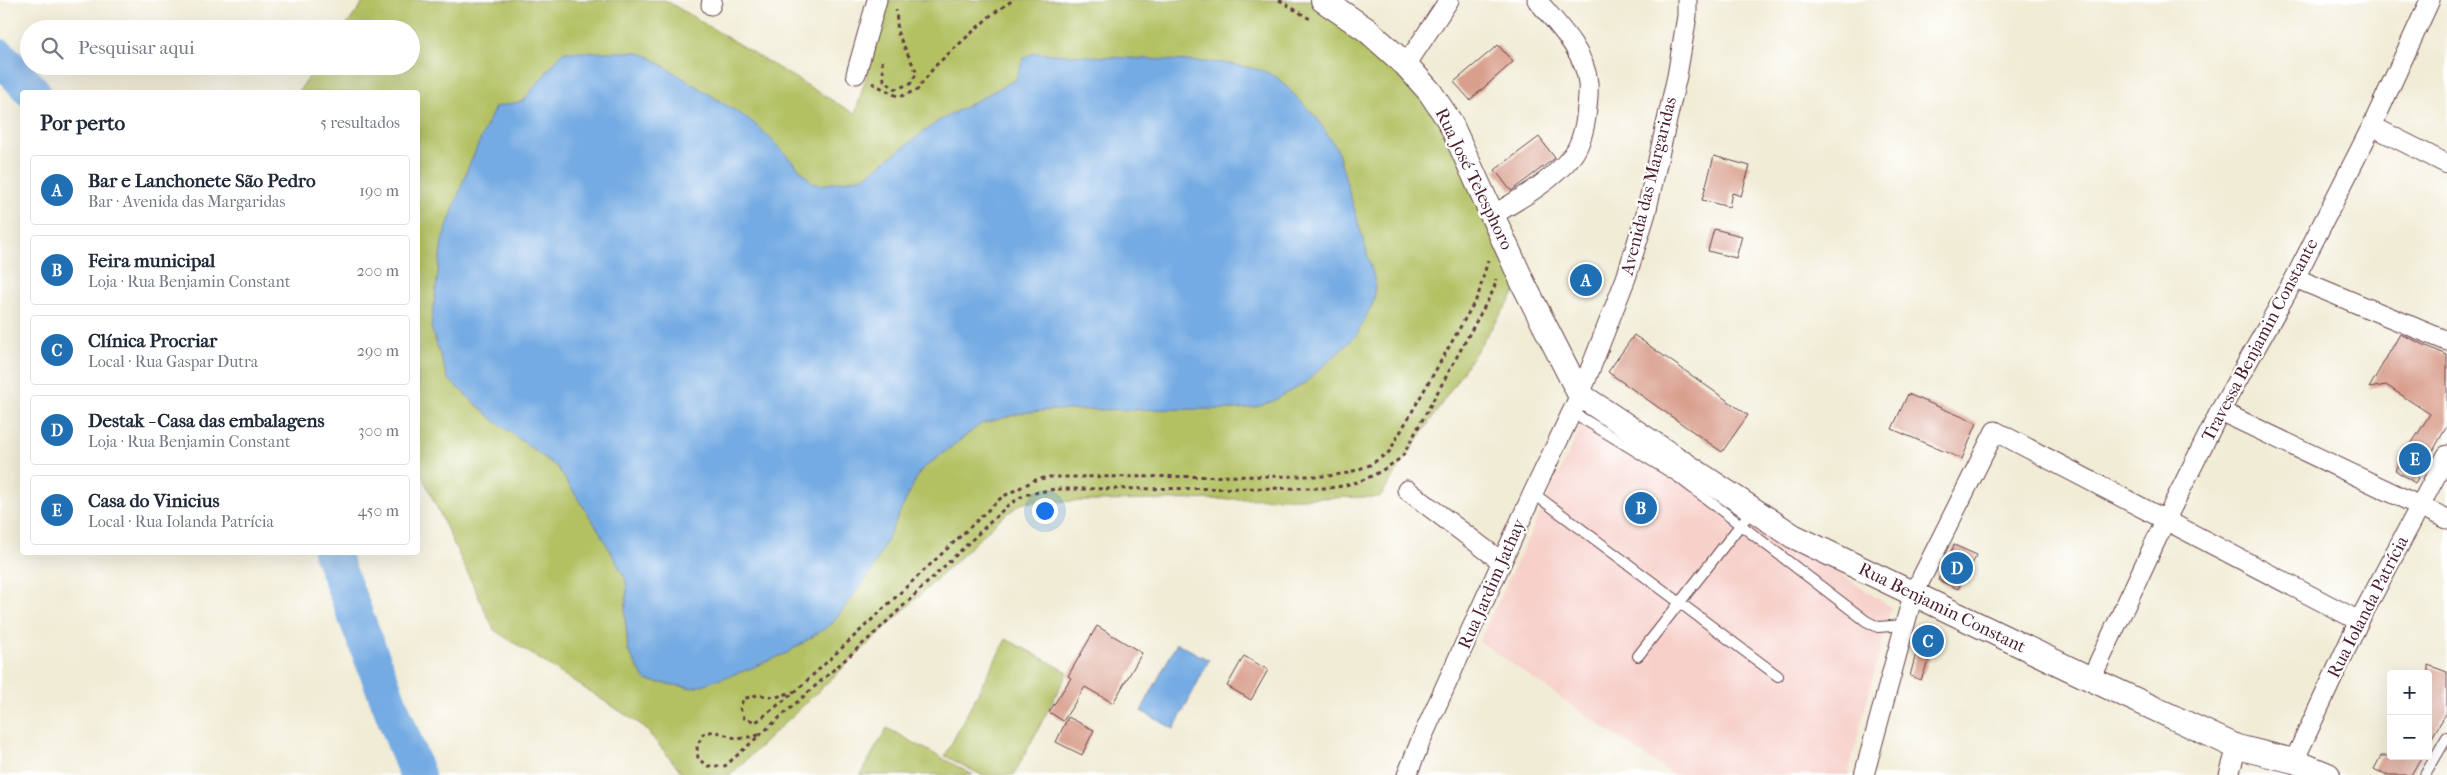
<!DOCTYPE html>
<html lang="pt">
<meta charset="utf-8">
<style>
:root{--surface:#fff;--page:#f6f6f7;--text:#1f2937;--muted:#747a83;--line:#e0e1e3;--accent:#1f6fb2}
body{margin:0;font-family:"IM FELL French Canon",serif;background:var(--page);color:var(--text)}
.controls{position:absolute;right:15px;bottom:15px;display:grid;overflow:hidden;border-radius:5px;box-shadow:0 5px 20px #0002}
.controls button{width:45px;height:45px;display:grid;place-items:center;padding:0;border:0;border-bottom:1px solid var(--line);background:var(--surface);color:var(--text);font:25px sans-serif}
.you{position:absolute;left:1044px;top:510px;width:18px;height:18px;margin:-12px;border:4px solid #fff;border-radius:50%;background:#1a73e8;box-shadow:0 0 0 8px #1a73e833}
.badge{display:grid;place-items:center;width:32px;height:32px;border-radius:50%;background:var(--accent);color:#fff;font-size:16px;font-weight:700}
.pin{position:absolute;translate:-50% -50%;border:2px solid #fff;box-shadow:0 1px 5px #0006}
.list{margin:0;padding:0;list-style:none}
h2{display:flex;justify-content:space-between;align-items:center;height:65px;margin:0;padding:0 20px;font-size:21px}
h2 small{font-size:16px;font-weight:400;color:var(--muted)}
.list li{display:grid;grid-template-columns:32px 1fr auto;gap:15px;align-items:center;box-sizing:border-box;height:70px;margin:0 10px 10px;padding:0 10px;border:1px solid var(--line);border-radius:5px}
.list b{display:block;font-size:19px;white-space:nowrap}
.list p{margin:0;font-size:16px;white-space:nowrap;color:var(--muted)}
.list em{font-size:16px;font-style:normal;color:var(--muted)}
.icon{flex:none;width:28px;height:28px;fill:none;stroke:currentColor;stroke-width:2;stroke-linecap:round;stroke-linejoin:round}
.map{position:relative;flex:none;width:2447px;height:775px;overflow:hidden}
.search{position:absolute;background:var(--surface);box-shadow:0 5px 20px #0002;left:20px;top:20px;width:400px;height:55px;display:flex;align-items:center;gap:12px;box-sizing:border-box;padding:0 18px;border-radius:28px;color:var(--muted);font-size:19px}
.panel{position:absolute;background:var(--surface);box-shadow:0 5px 20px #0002;left:20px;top:90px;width:400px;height:465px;border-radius:5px}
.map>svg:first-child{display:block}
</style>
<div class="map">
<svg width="2447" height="775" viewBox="0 0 2447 775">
<rect width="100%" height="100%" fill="#fff"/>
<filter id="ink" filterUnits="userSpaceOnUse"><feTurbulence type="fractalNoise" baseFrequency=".02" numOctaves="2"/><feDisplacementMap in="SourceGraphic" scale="10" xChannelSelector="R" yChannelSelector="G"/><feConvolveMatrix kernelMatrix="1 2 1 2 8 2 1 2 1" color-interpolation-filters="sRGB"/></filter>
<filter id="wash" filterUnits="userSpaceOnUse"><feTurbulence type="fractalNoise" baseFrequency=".0096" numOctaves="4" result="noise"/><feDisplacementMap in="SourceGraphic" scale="20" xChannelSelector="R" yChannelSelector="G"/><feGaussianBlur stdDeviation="1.12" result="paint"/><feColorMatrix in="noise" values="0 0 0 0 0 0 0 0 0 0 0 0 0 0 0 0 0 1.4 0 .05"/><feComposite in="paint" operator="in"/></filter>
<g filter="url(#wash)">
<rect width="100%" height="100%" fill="#f1ecd6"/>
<path fill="#f7d0ca" d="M 1589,410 L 1891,607 L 1848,775 L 1673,775 L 1479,641 Z"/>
<path fill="#b3c163" stroke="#7e7047" d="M 365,0 L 665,0 L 855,114 L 889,0 L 1312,0 L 1369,38 L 1443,119 L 1518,288 L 1380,497 L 1024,502 L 1001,518 L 730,775 L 684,775 L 643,726 L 494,630 L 418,467 L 418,92 L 298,92 L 317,66 L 411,66 L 411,29 L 344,29 Z
M 1006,639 L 1068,672 L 1014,775 L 981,775 L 945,756 Z
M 887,728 L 973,775 L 860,775 Z"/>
<path fill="#74abe3" stroke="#5f6587" d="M 563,52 L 636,52 L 648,56 L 750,120 L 764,132 L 813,183 L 821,185 L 864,177 L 937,122 L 1016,79 L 1024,58 L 1034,53 L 1224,63 L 1261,70 L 1277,77 L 1316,117 L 1337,149 L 1375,281 L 1374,301 L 1356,336 L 1305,383 L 1271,402 L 1256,407 L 1240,409 L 1051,410 L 1022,413 L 981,424 L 920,471 L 871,572 L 832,624 L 787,653 L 747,670 L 693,688 L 648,681 L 643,677 L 628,650 L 625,615 L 627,587 L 625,578 L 598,529 L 557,467 L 495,421 L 448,379 L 431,327 L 442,241 L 469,165 L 495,107 L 523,101 Z
M 1177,643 L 1209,660 L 1174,729 L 1141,711 Z"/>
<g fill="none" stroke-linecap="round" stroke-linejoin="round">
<path stroke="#74abe3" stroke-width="36" d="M 0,57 L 33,92
M 331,552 L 417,775"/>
</g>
<g id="blocks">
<path fill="#d99f8d" d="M 1498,45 L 1513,62 L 1470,100 L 1454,82 Z
M 1539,137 L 1555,158 L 1511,191 L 1495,170 Z
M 1714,156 L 1750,166 L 1741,196 L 1732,193 L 1729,207 L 1702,200 Z
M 1714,229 L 1742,236 L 1736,258 L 1708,251 Z
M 2400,334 L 2447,355 L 2447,426 L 2415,483 L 2395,470 L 2430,414 L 2386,385 L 2369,388 Z
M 1634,335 L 1748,415 L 1722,452 L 1608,372 Z
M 1908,394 L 1977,423 L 1962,459 L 1892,429 Z
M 1954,545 L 1977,555 L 1958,589 L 1938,580 Z
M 1097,626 L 1142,653 L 1113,703 L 1085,687 L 1063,721 L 1049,712 L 1071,678 L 1068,676 Z
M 1923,627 L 1939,633 L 1921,680 L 1910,676 Z
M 1244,656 L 1268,670 L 1251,700 L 1227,686 Z
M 2428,665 L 2447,672 L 2447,712 L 2428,744 Z
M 1068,717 L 1094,730 L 1082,755 L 1056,742 Z
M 2381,756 L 2422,756 L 2411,775 L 2385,775 L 2374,769 Z"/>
</g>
</g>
<g filter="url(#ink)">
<use href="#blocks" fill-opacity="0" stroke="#633e45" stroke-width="1"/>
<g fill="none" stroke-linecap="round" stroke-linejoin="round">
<defs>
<path id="service" d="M 1572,412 L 1678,477 L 1866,621 L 1878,627 L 1904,625
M 1533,493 L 1778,676
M 1638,656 L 1745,519
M 2425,775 L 2447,737"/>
<path id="minor" d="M 711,5 L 712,0
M 1406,65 L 1449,0
M 856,74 L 877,0
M 2372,126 L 2447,164
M 1493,215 C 1520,199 1552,181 1572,156 C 1580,146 1584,130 1586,117 C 1587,106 1589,94 1588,83 C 1585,51 1556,23 1537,0
M 2295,278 L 2447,341
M 2220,411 L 2447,519
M 1407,490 L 1502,562
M 2091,679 L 2165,521 L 2220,411 L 2295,278 L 2372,126 L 2430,0
M 2294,761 L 2359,621 L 2447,455
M 1407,775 L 1421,740 L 1533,493 L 1580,395 L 1626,278 L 1646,213 L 1677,76 L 1687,16 L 1687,0
M 1864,775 L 1913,595 L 1995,431 L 2359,621
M 2229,775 L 2237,747"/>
<path id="tertiary" d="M 1323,0 L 1367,30 L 1406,65 L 1430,92 L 1450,122 L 1523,283 L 1580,395 L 1793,536 L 2091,679 L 2237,747 L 2294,761 L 2328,775"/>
</defs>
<use href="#service" stroke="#633e45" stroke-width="12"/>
<use href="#minor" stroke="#633e45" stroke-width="21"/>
<use href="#tertiary" stroke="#633e45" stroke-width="26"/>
<path stroke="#633e45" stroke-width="3" stroke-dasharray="4 4" stroke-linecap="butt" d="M 1279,0 L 1310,19
M 882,61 L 884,80 L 895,89 L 910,84 L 917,73 L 898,34 L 896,10
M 872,83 L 899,97 L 917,90 L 935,66 L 990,16 L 1013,0
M 796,691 L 776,697 L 757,695 L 743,699 L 740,708 L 744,718 L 756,722 L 796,691 L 1002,497 L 1035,480 L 1049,477 L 1328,476 L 1348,473 L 1370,465 L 1389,452 L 1478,296 L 1488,260
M 759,735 L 738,739 L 714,731 L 703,734 L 697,746 L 698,759 L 708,766 L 725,766 L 875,633 L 1007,506 L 1024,495 L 1055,489 L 1329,488 C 1360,484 1377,475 1402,457 L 1494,289 L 1496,279"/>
<use href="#service" stroke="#fff" stroke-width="10"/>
<use href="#minor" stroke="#fff" stroke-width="19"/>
<use href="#tertiary" stroke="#fff" stroke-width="24"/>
</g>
</g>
<g text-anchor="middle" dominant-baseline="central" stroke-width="4.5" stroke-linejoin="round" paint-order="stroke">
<g font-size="18" fill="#4a1f2b" stroke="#fff">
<text transform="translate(1474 179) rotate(64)">Rua José Telesphoro</text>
<text transform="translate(1649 186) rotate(-76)">Avenida das Margaridas</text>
<text transform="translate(2260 340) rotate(-62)">Travessa Benjamin Constante</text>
<text transform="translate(1492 584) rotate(-66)">Rua Jardim Jathay</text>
<text transform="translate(2368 607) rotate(-63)">Rua Iolanda Patrícia</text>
<text transform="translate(1942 608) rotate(26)">Rua Benjamin Constant</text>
</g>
</g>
</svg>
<div class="controls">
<button>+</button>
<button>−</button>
</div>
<div class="you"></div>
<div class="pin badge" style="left:1586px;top:280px">A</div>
<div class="pin badge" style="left:1641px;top:508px">B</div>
<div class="pin badge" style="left:1928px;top:641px">C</div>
<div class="pin badge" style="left:1957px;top:568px">D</div>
<div class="pin badge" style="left:2415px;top:459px">E</div>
<div class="search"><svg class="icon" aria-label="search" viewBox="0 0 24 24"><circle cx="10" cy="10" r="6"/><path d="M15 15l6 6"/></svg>Pesquisar aqui</div>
<section class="panel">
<h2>Por perto<small>5 resultados</small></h2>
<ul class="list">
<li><span class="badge">A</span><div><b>Bar e Lanchonete São Pedro</b><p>Bar · Avenida das Margaridas</p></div><em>190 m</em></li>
<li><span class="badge">B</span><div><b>Feira municipal</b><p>Loja · Rua Benjamin Constant</p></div><em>200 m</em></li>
<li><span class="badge">C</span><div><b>Clínica Procriar</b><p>Local · Rua Gaspar Dutra</p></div><em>290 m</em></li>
<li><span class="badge">D</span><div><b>Destak - Casa das embalagens</b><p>Loja · Rua Benjamin Constant</p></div><em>300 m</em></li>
<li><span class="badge">E</span><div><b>Casa do Vinicius</b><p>Local · Rua Iolanda Patrícia</p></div><em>450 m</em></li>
</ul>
</section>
</div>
